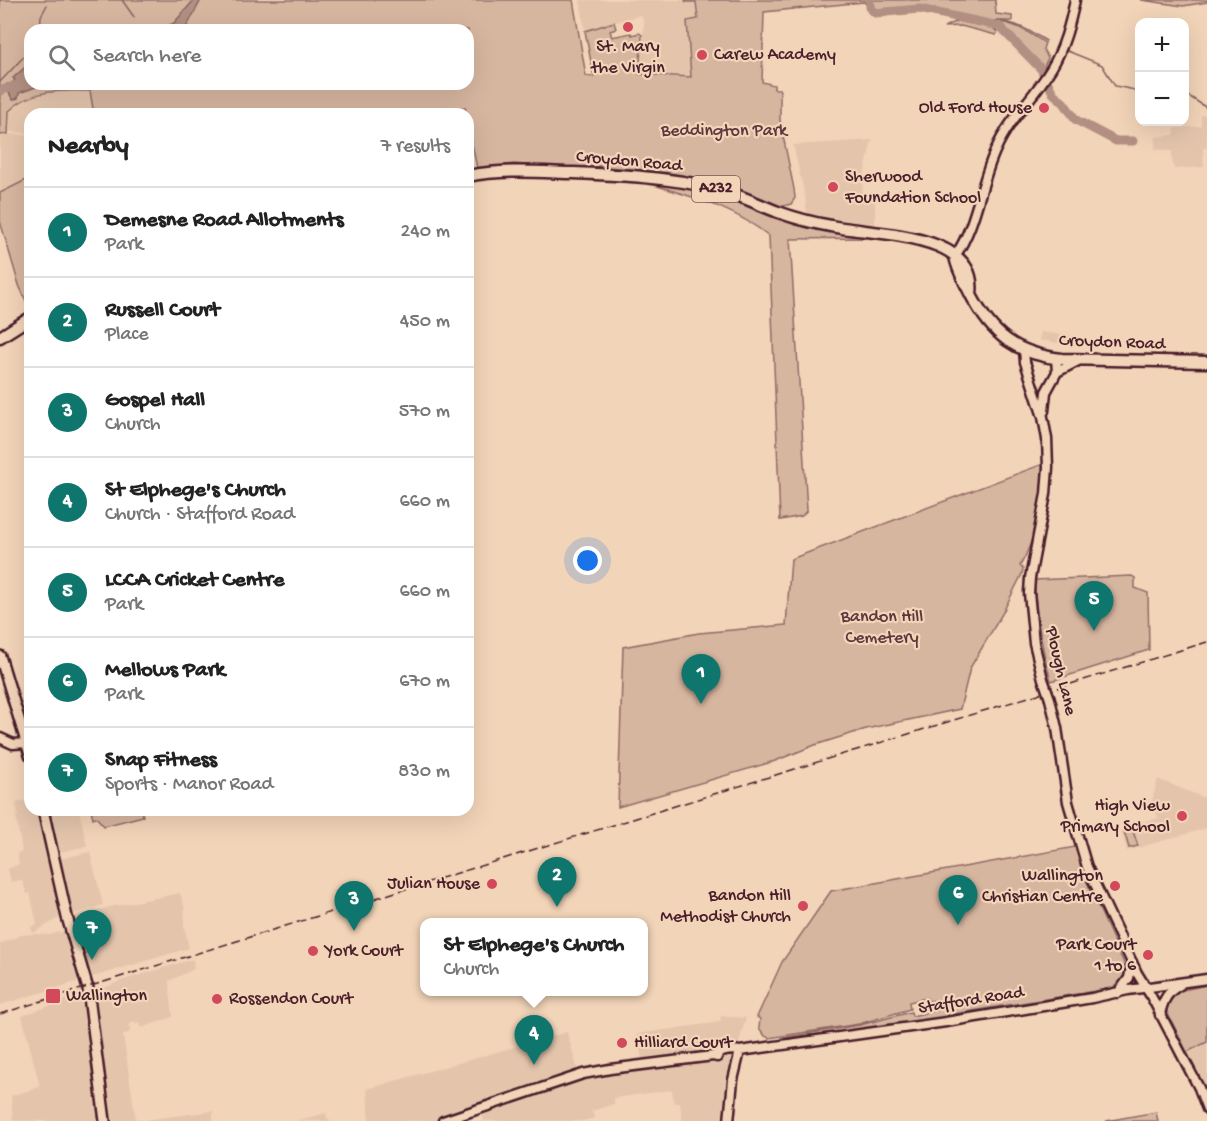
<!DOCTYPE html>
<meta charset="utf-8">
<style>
:root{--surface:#fff;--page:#f6f6f6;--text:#222;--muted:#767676;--line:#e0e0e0;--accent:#0f766e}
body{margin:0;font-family:"Gochi Hand",sans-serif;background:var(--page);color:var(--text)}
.controls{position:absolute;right:18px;top:18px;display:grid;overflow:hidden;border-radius:12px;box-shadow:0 6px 24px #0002}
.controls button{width:54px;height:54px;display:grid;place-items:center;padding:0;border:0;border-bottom:2px solid var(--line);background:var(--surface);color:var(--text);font:30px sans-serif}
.you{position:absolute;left:588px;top:561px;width:21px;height:21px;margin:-15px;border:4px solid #fff;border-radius:50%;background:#1a73e8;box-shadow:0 0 0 9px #1a73e833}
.badge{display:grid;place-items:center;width:39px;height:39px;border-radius:50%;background:var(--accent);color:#fff;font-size:20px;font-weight:700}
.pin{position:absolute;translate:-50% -50px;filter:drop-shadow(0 2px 3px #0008)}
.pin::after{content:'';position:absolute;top:32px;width:21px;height:18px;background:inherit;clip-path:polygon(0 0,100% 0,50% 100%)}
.popup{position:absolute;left:420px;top:918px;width:228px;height:78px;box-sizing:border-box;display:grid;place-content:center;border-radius:12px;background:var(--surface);filter:drop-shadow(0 2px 4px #0005);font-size:20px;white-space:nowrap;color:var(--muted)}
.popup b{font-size:22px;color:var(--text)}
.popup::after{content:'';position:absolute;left:50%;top:100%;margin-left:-12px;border:12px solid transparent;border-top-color:var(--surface)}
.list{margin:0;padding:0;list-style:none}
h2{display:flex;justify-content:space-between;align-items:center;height:78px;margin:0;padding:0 24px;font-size:26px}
h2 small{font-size:20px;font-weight:400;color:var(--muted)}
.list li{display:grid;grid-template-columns:39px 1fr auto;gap:18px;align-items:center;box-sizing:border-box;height:90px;padding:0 24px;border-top:2px solid var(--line)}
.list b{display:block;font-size:22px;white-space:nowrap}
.list p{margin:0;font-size:20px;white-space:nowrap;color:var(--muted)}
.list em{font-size:20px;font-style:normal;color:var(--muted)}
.icon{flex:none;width:33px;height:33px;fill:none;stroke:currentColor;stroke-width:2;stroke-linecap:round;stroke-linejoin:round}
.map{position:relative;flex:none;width:1207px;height:1121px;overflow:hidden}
.search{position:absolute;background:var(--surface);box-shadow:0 6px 24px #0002;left:24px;top:24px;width:450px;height:66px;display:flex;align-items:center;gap:15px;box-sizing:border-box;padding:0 21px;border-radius:18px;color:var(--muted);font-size:22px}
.panel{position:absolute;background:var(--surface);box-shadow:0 6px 24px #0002;left:24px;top:108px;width:450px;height:708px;border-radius:18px}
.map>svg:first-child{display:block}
</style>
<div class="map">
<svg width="1207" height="1121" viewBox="0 0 1207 1121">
<rect width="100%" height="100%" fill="#f2d4b8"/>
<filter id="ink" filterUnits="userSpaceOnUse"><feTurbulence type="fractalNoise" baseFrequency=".0167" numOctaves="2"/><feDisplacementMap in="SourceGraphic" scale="12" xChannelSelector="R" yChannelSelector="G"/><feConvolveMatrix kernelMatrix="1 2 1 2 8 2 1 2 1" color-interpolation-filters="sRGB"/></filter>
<g filter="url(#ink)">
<path fill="#e4c5ac" d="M 580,0 L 763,0 L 692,77 L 639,74 L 644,23 L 641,15 L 585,31 Z
M 64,91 L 91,91 L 94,114 L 30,114 L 30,133 L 8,132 L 9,111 L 17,103 L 46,92 Z
M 1201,115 L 1207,115 L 1207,148 L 1203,148 L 1204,167 L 1174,169 L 1172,159 L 1172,151 L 1155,149 L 1156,137 L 1174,135 L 1175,128 L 1201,126 Z
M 8,134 L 30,135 L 30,310 L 19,285 L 0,221 L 0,135 Z
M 872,140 L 863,179 L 862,201 L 875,200 L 875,227 L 818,219 L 807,213 L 805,196 L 793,145 Z
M 1041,332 L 1076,337 L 1080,343 L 1073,345 L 1039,340 Z
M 1158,779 L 1207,799 L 1207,828 L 1127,851 L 1121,829 L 1158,818 L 1152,801 Z
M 30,799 L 30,810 L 79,810 L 87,846 L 56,853 L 48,823 L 41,824 L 49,861 L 90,852 L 103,905 L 57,919 L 33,933 L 31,927 L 37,924 L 30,893 L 27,894 L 22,880 L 11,882 L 8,869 L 19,864 L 17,853 L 22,852 L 16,816 L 18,815 L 16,803 Z
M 180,893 L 185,909 L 184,925 L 189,948 L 0,1005 L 0,944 L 21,935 L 34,934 L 49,935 L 75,928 L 72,917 L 110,907 Z
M 193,959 L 194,969 L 169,981 L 173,1017 L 141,1028 L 139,1022 L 135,1024 L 134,1022 L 130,1024 L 130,1032 L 123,1035 L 136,1121 L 13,1121 L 11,1096 L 40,1087 L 22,1016 L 76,996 L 80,990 L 94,986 L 96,992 L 120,981 Z
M 1207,985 L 1207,1090 L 1166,1010 Z
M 721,1016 L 746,1018 L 728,1080 L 721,1081 L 726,1081 L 722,1121 L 682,1121 L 680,1103 L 674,1103 L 672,1090 L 614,1098 L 614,1104 L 592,1111 L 594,1118 L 583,1121 L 484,1121 L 481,1108 L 444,1121 L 369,1121 L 367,1089 L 567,1032 L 578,1071 L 603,1065 L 642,1059 L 637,1034 L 720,1022 Z
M 213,1111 L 213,1121 L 137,1121 Z
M 326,1113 L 327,1118 L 332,1121 L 296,1121 Z"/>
<path fill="#d7b6a0" stroke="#906a66" stroke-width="1.5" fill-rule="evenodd" d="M 0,0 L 573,0 L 586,76 L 594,77 L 585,31 L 614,22 L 616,29 L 610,31 L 612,37 L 631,33 L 632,35 L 639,33 L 642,35 L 639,74 L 691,77 L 687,21 L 698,19 L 696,2 L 686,2 L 685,0 L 995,0 L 996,14 L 1012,16 L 1012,21 L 983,21 L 919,9 L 875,13 L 864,2 L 764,12 L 762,82 L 774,85 L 774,89 L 780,89 L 780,121 L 794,189 L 795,198 L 791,204 L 779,207 L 716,183 L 642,170 L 597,166 L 584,168 L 562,168 L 514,164 L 477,169 L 465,107 L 441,114 L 94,114 L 90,91 C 61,90 31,89 9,111 L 8,134 L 0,135 ZM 30,30 L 468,30 L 468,84 L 30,84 Z
M 1141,0 L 1207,0 L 1207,2 L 1183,6 Z
M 957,21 L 993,28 L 997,32 L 996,35 L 961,26 L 944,27 Z
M 994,22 C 1015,22 1029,33 1045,43 L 1043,49 L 1048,58 L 1043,68 L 1019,45 L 1004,26 Z
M 30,178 L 30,310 L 19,285 L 0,221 L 0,193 Z
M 641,181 L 712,193 L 796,225 L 869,238 L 790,239 L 807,510 L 802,516 L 780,520 L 769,236 C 730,205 688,196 641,181 Z
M 1043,464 C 1041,499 1038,536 1020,566 L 1023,569 L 1022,574 L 1002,614 L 970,668 L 960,709 L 866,729 L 815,745 L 775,761 L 618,807 L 623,647 L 699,633 L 786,625 L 791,559 Z
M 1132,576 L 1135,578 L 1135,588 L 1148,593 L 1149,650 L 1051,681 C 1041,647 1036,615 1034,580 Z
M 91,810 L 141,810 L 143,816 L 104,826 L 96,817 L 93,818 Z
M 1132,828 L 1138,846 L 1129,848 L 1124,831 Z
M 1075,847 L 1086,880 L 1127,970 L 1124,978 L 1113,988 L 953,1014 C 950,1000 941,999 928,1001 L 927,998 L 909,1002 L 910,1009 L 859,1024 L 769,1038 L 765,1036 L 759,1028 L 760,1019 L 757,1017 L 782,962 L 831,891 Z
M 1207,985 L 1207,1042 L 1187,1052 L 1167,1012 L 1166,1004 L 1173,992 Z
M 946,1008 L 949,1011 L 947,1018 L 862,1030 L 781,1038 L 860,1025 L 911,1012 L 912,1016 Z
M 1156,1112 L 1158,1121 L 1106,1121 Z"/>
<path fill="#b28f82" stroke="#88625f" stroke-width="1.5" d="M 194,0 L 201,0 L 185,30 L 161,30 L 174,23 Z
M 30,63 L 30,84 L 44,84 L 19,93 L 18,98 L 13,100 L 8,91 L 4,90 L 7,84 L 10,85 L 15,80 L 13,78 Z"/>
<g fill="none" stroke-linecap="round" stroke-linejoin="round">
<path stroke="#88625f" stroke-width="1.5" d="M 122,0 L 134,17
M 983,21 C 1009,19 1024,27 1046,41
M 40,30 L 41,16 L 47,5
M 1065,50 L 1102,65 L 1115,86 L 1140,91
M 0,82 L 30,50
M 1184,93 L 1207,108"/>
<path stroke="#b28f82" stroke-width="9" d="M 870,0 L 870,8 L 875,13 L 919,9 L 999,26 L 1041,69 L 1053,93 L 1064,103 L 1076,120 L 1116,141 L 1133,141
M 0,91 L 30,80"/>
<defs>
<path id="secondary" d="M 955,256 C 977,225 980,183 996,149 C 1010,118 1034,97 1051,69 C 1064,48 1070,24 1075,0
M 1024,350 L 1025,362 L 1043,417 L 1047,439 L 1048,467 L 1046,494 L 1030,578 L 1029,593 L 1034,643 L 1043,679
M 1057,372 L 1080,360
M 1044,411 L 1046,392 L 1057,372 L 1056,358
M 1050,699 L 1057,728 L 1068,802 L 1087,867 L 1137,973 L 1151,996 L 1199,1088 L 1207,1109
M 0,738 L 13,744 L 27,743
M 1118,993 L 1129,978 L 1132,962
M 1160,1015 C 1162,1002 1167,991 1180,985
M 713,1056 C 722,1051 730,1049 740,1051 L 946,1022 L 1092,998 L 1128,990 L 1207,979
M 443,1121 L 583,1074 L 610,1069 L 713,1056 L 717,1057
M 729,1121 L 733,1080 L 740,1051"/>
<path id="primary" d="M 0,656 L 30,755
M 43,810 L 67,917 L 88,989 L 105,1121"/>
<path id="highway" d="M 468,176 C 503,169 538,172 573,173 C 620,175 668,177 714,188 C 736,193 757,204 778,212 C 795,218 813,223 831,226 C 871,235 979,231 971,294
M 955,256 C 957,270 965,282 971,295 C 992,335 1016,354 1062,359 L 1207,362
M 0,337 L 30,318"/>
</defs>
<use href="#secondary" stroke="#4a1f2b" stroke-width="13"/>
<use href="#primary" stroke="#4a1f2b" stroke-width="14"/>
<use href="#highway" stroke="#4a1f2b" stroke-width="15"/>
<use href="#secondary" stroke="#f2d4b8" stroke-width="8"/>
<use href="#primary" stroke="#f2d4b8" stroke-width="9"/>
<use href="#highway" stroke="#f2d4b8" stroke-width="10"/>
<path stroke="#4a1f2b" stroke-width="1.5" stroke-dasharray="9 4.5" stroke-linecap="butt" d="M 0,1014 L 1207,642"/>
<defs>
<path id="secondary-bridge" d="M 1043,679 L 1050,699"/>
</defs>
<use href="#secondary-bridge" stroke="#4a1f2b" stroke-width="13" stroke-linecap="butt"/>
<use href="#secondary-bridge" stroke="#f2d4b8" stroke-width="8"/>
</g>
</g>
<g fill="#d1495b" stroke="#f2d4b8" stroke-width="2">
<circle cx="628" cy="27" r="6"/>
<circle cx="702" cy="55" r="6"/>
<circle cx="1044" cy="108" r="6"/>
<circle cx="833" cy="187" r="6"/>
<circle cx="1182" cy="816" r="6"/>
<circle cx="492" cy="884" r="6"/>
<circle cx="1115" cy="886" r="6"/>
<circle cx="803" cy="906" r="6"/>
<circle cx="313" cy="951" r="6"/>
<circle cx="1148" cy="955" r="6"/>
<rect x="45" y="988" width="16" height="16" rx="3"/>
<circle cx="217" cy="999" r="6"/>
<circle cx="622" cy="1043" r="6"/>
</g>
<g text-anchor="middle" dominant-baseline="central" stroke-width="4.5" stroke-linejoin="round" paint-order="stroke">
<rect fill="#f2d4b8" stroke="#7c5555" stroke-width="1.5" x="692" y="176" width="48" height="26" rx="4.5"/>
<g font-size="16" font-weight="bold" fill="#4a1f2b">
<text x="716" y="189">A232</text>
</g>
<g font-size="18" fill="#4a1f2b" stroke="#f2d4b8" text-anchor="start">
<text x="628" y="47" text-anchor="middle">St. Mary<tspan x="628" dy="21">the Virgin</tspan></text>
<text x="714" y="55">Carew Academy</text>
<text x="1032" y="108" text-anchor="end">Old Ford House</text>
<text x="845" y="177">Sherwood<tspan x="845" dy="21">Foundation School</tspan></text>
<text x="1170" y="806" text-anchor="end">High View<tspan x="1170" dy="21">Primary School</tspan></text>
<text x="1103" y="876" text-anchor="end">Wallington<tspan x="1103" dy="21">Christian Centre</tspan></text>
<text x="480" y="884" text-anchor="end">Julian House</text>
<text x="791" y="896" text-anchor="end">Bandon Hill<tspan x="791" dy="21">Methodist Church</tspan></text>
<text x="1136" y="945" text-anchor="end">Park Court<tspan x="1136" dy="21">1 to 6</tspan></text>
<text x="325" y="951">York Court</text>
<text x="66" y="996">Wallington</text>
<text x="229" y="999">Rossendon Court</text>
<text x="634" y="1043">Hilliard Court</text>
</g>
<g font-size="18" fill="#5f363d" stroke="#f2d4b8">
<text x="724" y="131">Beddington Park</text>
<text x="882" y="617">Bandon Hill<tspan x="882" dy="21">Cemetery</tspan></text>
</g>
<g font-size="18" fill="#4a1f2b" stroke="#f2d4b8">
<text transform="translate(629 162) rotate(5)">Croydon Road</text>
<text transform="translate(1112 343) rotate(2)">Croydon Road</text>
<text transform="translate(1060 671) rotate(77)">Plough Lane</text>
<text transform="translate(971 1001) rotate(-9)">Stafford Road</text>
</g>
</g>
</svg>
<div class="controls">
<button>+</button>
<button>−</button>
</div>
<div class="you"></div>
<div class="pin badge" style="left:701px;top:704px">1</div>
<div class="pin badge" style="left:557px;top:907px">2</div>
<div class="pin badge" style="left:354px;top:931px">3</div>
<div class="pin badge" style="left:534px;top:1065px">4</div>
<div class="popup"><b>St Elphege's Church</b>Church</div>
<div class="pin badge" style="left:1094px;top:631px">5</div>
<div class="pin badge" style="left:958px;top:925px">6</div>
<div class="pin badge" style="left:92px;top:960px">7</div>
<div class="search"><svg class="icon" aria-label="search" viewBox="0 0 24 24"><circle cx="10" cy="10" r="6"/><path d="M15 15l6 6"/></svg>Search here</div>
<section class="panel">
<h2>Nearby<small>7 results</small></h2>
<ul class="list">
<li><span class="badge">1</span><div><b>Demesne Road Allotments</b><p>Park</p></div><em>240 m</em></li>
<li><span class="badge">2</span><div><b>Russell Court</b><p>Place</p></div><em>450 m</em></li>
<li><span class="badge">3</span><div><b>Gospel Hall</b><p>Church</p></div><em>570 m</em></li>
<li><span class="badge">4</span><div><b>St Elphege's Church</b><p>Church · Stafford Road</p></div><em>660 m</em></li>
<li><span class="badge">5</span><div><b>LCCA Cricket Centre</b><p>Park</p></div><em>660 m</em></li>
<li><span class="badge">6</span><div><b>Mellows Park</b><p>Park</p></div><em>670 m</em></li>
<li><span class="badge">7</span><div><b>Snap Fitness</b><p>Sports · Manor Road</p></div><em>830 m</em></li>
</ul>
</section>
</div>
